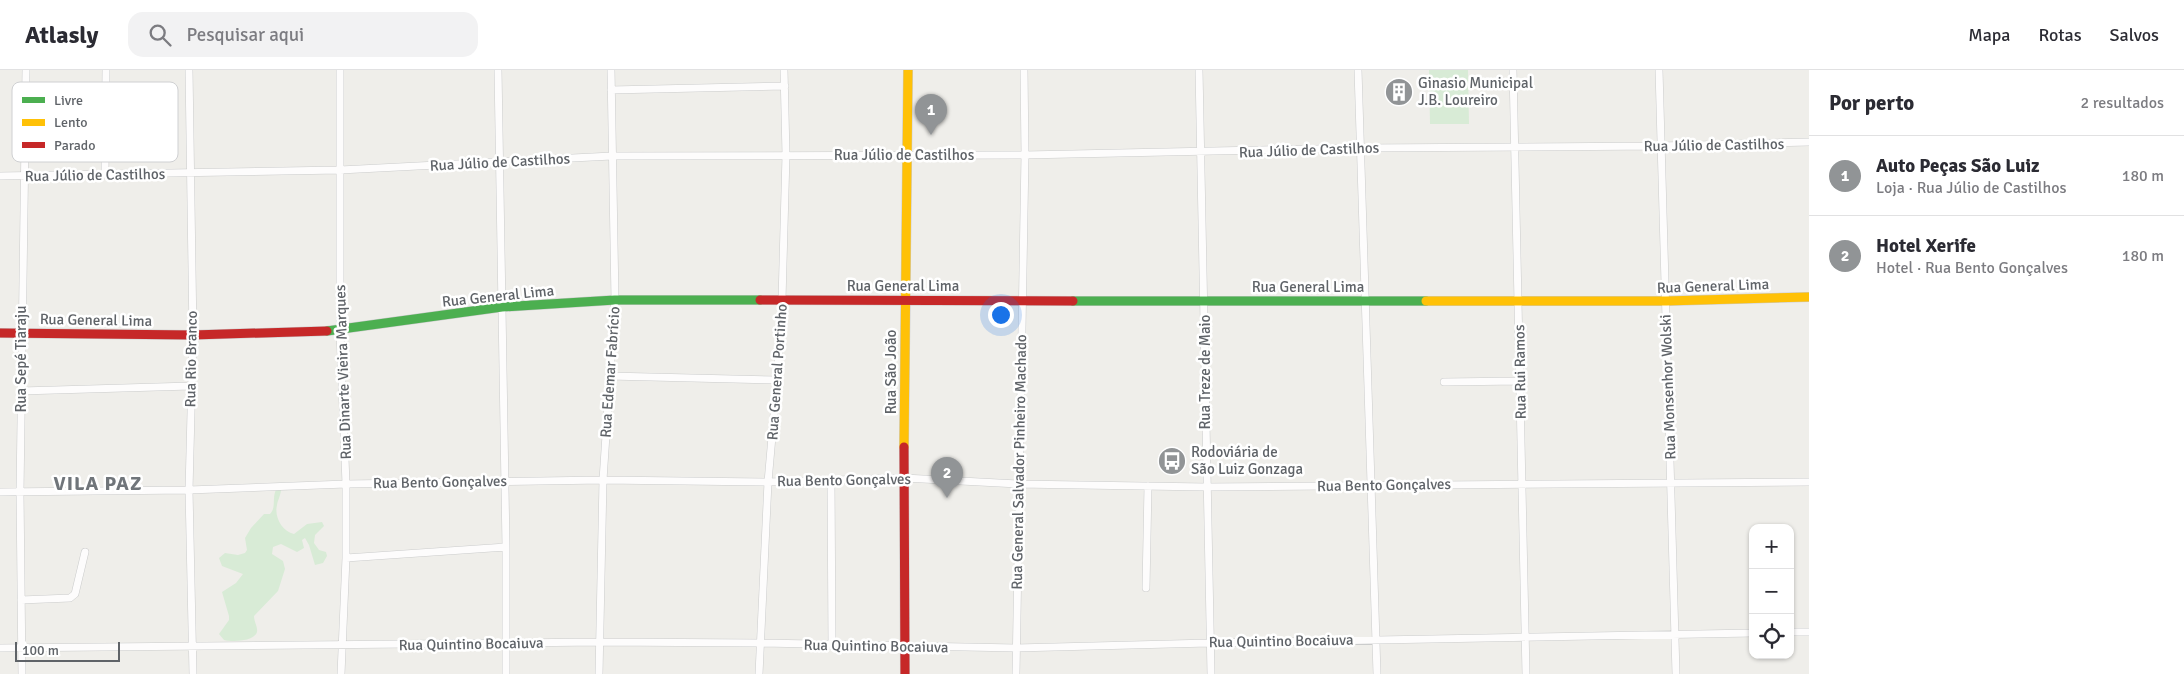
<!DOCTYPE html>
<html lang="pt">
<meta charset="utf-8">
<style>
:root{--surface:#fff;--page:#f2f2f3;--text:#2b2b33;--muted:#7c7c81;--line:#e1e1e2;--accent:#919496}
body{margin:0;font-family:Signika,sans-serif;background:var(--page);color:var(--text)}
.controls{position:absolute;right:15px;bottom:15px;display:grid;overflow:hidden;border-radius:10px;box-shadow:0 1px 4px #0004}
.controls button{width:45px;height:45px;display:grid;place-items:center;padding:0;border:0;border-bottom:1px solid var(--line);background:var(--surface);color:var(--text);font:25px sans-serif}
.scale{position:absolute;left:15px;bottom:12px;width:105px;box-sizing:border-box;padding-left:5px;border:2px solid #5f6368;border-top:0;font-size:14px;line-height:18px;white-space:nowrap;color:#5f6368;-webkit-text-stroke:4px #fff;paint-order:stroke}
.you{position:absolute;left:1000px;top:244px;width:18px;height:18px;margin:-12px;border:4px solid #fff;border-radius:50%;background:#1a73e8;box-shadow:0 0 0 8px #1a73e833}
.badge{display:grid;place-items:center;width:32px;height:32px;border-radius:50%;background:var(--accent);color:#fff;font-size:16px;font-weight:700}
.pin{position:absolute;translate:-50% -41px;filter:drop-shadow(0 1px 2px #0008)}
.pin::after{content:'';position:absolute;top:26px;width:18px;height:15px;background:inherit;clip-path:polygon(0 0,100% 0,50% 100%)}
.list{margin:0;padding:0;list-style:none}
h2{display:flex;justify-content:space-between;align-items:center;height:65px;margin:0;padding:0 20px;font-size:21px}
h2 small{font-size:16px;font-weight:400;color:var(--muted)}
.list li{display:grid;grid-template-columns:32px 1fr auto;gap:15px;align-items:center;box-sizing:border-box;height:80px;padding:0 20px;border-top:1px solid var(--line)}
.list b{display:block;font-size:19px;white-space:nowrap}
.list p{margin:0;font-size:16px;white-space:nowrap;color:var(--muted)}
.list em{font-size:16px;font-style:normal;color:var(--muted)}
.icon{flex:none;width:28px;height:28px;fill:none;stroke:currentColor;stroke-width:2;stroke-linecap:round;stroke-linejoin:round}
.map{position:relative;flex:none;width:1809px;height:604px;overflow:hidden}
header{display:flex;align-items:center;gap:30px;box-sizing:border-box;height:70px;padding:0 25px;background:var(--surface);border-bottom:1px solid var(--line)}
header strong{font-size:24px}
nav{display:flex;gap:28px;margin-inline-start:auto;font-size:18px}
.search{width:350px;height:45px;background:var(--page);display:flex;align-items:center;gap:12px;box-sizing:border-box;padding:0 18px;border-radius:15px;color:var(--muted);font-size:19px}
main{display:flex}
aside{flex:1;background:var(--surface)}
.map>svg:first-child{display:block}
</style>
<header>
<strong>Atlasly</strong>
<div class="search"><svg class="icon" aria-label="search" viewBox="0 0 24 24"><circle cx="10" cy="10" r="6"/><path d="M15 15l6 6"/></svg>Pesquisar aqui</div>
<nav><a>Mapa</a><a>Rotas</a><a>Salvos</a></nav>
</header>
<main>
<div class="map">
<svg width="1809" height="604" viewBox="0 0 1809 604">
<rect width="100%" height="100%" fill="#efeeea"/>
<path fill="#d8ebd6" d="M 1429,0 L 1468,0 L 1469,54 L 1430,54 Z
M 277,418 L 281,419 C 281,425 278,429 277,435 C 274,447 282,461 294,464 L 307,454 L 322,452 L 324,456 L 315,465 L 314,473 L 319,480 L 326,482 L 327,486 L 323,493 L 315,495 L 309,475 L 305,468 L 302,470 L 304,478 L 297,482 L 281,474 L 273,477 L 272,484 L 283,491 L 285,499 L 278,521 L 254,546 C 254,552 258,557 257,562 C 254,572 232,572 224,570 L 219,564 L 229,550 L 229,546 L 222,522 L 236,513 L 243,504 L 222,496 L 219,488 L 225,483 L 238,485 L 245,483 L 247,480 L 245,468 L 251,458 L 264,444 L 270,444 C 277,437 271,427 277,418 Z"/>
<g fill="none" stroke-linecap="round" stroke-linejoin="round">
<defs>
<path id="street" d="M 189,0 L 193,265 L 189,420 L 193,604
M 340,0 L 340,261 L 346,414 L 346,488 L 341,604
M 498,0 L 506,477 L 506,604
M 1199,0 L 1211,604
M 1358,0 L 1377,604
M 1513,0 L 1526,604
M 1659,0 L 1676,604
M 611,20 L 785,16
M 105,105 L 106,0
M 0,106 L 340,100 L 612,86 L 1025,85 L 1362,78 L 1661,76 L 1809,72
M 609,306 L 777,310
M 1444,312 L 1520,311
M 21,321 L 191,316
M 831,410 L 832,576
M 0,422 L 189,420 L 346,414 L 603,410 L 768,412 L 904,408 L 1018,414 L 1206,417 L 1809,412
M 346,488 L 506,477
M 1146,518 L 1148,416
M 21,530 L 70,528 L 75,524 L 85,482
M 1790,562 L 1809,562
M 0,578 L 600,572 L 760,573 L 1016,578 L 1209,573 L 1753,563
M 22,604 L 20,422 L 26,0
M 599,604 L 603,410 L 615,230 L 611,0
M 759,604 L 768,412 L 777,310 L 782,230 L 786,85 L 784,0
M 1016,604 L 1025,85 L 1024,0"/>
<path id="fast" d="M 1073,231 L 1426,231
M 327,261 L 502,237 L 615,230 L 760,230"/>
<path id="slow" d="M 1426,231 L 1666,231 L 1809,227
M 904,377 L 908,0"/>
<path id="jam" d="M 760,230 L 1073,231
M 0,263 L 193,265 L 327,261
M 904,377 L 905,604"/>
</defs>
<use href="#street" stroke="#cbcccc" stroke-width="8"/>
<use href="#fast" stroke="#cacacb" stroke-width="10"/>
<use href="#slow" stroke="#cacacb" stroke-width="10"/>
<use href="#jam" stroke="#cacacb" stroke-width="10"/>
<use href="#street" stroke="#fdfcfc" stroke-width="7"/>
<use href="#fast" stroke="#4caf50" stroke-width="9"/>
<use href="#slow" stroke="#ffc107" stroke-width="9"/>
<use href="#jam" stroke="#c62828" stroke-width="9"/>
</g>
<defs>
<symbol id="building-disc" viewBox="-11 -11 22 22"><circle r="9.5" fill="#919496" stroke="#fff"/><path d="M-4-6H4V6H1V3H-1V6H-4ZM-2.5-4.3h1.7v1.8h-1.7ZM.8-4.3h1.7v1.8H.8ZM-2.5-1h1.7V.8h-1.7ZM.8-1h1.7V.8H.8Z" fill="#fff"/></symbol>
<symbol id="bus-disc" viewBox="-11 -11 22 22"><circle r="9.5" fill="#919496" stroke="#fff"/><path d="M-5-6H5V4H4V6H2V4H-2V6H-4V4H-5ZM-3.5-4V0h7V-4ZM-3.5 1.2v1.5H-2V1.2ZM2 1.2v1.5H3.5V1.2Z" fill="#fff"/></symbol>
</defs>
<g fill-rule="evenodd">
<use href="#building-disc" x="1383" y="6" width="32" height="32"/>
<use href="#bus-disc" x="1156" y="375" width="32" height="32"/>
</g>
<g text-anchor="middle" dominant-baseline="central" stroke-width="5" stroke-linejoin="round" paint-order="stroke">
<g font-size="15" fill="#5f6368" stroke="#fff" text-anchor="start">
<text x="1418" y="13">Ginasio Municipal<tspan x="1418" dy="17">J.B. Loureiro</tspan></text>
<text x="1191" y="382">Rodoviária de<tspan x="1191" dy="17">São Luiz Gonzaga</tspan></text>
</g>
<g font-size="15" fill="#5f6368" stroke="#fff">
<text transform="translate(1714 75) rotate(-1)">Rua Júlio de Castilhos</text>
<text transform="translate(1309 80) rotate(-2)">Rua Júlio de Castilhos</text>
<text x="904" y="85">Rua Júlio de Castilhos</text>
<text transform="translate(500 92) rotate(-3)">Rua Júlio de Castilhos</text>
<text transform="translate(95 105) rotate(-1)">Rua Júlio de Castilhos</text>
<text x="903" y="216">Rua General Lima</text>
<text transform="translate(1713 216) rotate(-2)">Rua General Lima</text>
<text x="1308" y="217">Rua General Lima</text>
<text transform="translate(498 226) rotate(-6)">Rua General Lima</text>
<text transform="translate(96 250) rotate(1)">Rua General Lima</text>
<text transform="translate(21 289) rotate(-90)">Rua Sepé Tiaraju</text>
<text transform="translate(191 289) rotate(-89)">Rua Rio Branco</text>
<text transform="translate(343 302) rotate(-92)">Rua Dinarte Vieira Marques</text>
<text transform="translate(610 302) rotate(-86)">Rua Edemar Fabrício</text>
<text transform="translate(777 302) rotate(-86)">Rua General Portinho</text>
<text transform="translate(891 302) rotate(-90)">Rua São João</text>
<text transform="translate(1205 302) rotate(-90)">Rua Treze de Maio</text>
<text transform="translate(1520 302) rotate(-91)">Rua Rui Ramos</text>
<text transform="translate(1668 317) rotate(-92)">Rua Monsenhor Wolski</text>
<text transform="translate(1019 392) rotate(-89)">Rua General Salvador Pinheiro Machado</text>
<text transform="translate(844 410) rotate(-1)">Rua Bento Gonçalves</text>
<text transform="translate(440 412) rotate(-1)">Rua Bento Gonçalves</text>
<text transform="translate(1384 415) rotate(-1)">Rua Bento Gonçalves</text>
<text transform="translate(1281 571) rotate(-1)">Rua Quintino Bocaiuva</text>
<text transform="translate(471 574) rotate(-1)">Rua Quintino Bocaiuva</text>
<text transform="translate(876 576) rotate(1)">Rua Quintino Bocaiuva</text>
</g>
<g font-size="20" font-weight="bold" letter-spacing="1" fill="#70757a" stroke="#fff">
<text x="98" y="413">VILA PAZ</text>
</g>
</g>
<rect x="12" y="12" width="166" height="80" rx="8" fill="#fff" stroke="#cfd0d2" stroke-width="1"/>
<rect x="22" y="27" width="23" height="6" fill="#4caf50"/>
<rect x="22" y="49" width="23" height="7" fill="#ffc107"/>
<rect x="22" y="72" width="23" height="6" fill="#c62828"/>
<g font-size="14" fill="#5f6368">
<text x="54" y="35">Livre</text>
<text x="54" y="57">Lento</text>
<text x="54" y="80">Parado</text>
</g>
</svg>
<div class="controls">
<button>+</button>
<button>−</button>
<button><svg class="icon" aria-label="locate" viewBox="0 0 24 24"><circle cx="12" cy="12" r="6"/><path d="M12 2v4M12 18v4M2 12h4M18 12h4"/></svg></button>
</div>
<div class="scale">100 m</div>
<div class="you"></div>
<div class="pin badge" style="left:931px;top:65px">1</div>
<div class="pin badge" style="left:947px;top:428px">2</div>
</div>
<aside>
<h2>Por perto<small>2 resultados</small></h2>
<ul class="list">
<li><span class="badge">1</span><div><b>Auto Peças São Luiz</b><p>Loja · Rua Júlio de Castilhos</p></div><em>180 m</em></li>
<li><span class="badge">2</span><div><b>Hotel Xerife</b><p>Hotel · Rua Bento Gonçalves</p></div><em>180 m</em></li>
</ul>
</aside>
</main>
